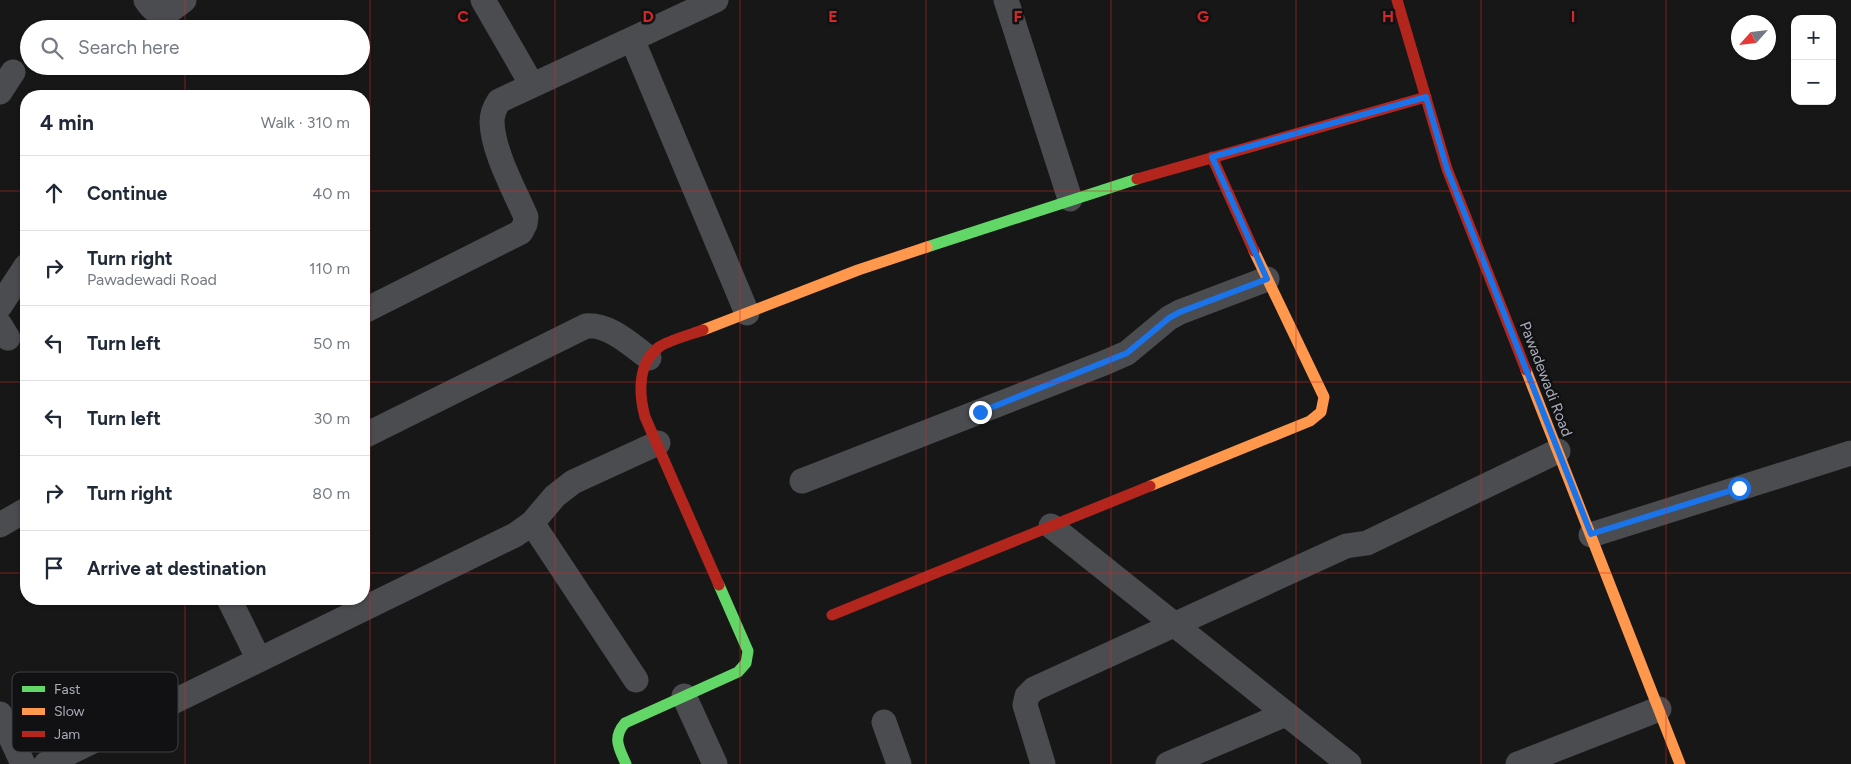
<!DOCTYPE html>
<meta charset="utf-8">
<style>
:root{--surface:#fff;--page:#f6f6f7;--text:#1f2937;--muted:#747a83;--line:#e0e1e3}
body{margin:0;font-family:Figtree,sans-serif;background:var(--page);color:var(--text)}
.controls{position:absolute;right:15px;top:15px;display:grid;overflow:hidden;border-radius:10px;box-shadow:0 1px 4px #0004}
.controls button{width:45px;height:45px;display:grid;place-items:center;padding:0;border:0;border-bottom:1px solid var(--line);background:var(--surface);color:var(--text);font:25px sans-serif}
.compass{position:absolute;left:1731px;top:15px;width:45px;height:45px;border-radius:50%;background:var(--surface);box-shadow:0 1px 4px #0004;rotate:243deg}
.stop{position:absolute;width:15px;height:15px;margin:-11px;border:4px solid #1a73e8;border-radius:50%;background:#fff}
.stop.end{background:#1a73e8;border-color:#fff;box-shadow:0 1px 5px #0008}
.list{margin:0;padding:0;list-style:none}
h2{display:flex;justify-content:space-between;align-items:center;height:65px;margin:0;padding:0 20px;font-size:21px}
h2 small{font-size:16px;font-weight:400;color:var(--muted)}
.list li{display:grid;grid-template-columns:32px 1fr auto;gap:15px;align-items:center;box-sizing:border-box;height:75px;padding:0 20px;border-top:1px solid var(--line)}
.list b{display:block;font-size:19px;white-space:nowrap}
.list p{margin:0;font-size:16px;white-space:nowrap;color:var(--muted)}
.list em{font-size:16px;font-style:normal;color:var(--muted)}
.icon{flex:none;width:28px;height:28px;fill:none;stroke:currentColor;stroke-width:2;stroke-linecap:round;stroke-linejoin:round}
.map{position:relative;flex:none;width:1851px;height:764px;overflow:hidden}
.search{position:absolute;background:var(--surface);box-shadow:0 1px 4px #0004;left:20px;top:20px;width:350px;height:55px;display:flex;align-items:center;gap:12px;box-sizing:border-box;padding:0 18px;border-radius:28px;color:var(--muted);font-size:19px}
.panel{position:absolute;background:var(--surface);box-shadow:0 1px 4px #0004;left:20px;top:90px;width:350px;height:515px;border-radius:20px}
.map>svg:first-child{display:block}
</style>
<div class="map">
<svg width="1851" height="764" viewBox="0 0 1851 764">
<rect width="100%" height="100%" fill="#171717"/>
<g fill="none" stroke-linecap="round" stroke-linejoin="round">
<path stroke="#4b4c50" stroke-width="25" d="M 146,0 C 160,21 167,13 184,0
M 483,0 L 532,85
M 1006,0 L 1070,199
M 632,39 L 747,313
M 0,92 L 13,72
M 0,306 L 26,266
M 364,311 L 521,232 L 525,224 L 526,217 C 514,189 493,152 492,122 C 492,114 495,107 499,101 L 716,0
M 0,325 L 8,338
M 364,436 L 586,326 C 610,324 631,345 649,358
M 802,481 L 1104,363 L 1127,353 L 1169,318 L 1180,312 L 1267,279
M 532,523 L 636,680
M 0,525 L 26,510
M 1051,526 L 1349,764
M 1591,535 L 1851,453
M 229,599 L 259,660
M 684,696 L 715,764
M 0,714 L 23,764
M 884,722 L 899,764
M 46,764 L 515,535 L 532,523 L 555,496 L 573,482 L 658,443
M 1043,764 L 1025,705 L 1027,696 L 1034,689 L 1346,546 L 1367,543 L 1558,451
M 1168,764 L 1286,714
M 1518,764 L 1659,709"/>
<path stroke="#63d668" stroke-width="11" d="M 927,247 L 1137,179
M 626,764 C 619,748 612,738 625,723 L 738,672 L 746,663 L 748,651 L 719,585"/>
<path stroke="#ff974d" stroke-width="11" d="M 703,330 L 858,270 L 927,247
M 1526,370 L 1680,764
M 1150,486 L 1310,421 L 1321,412 L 1324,397 L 1254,251"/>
<path stroke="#b3261e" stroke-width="11" d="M 1397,0 L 1447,169 L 1526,370
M 1212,157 L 1254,251
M 1137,179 L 1426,97
M 703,330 C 692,334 667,341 659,347 C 637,364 639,394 645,417 L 719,585
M 832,615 L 1150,486"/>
</g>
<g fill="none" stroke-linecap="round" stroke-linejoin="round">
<path stroke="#1a73e8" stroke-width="6" d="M 980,412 L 1127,353 L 1169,318 L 1180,312 L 1267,279 L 1212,157 L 1426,97 L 1447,169 L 1591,534 L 1739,488"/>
</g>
<path fill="none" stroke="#d62828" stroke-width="1" stroke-opacity="0.55" d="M 185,0 L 185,29M 370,0 L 370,764M 555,0 L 555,764M 740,0 L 740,764M 926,0 L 926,764M 1111,0 L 1111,764M 1296,0 L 1296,764M 1481,0 L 1481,764M 1666,0 L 1666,764M 185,66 L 185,96M 0,191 L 26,191M 364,191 L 1851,191M 0,382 L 26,382M 364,382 L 1851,382M 0,573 L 26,573M 364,573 L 1851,573M 185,599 L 185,764"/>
<g text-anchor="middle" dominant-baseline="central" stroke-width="5" stroke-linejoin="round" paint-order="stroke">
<g font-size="15" fill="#a8adb8" stroke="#111113">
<text transform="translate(1546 379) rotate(69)">Pawadewadi Road</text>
</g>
</g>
<rect x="12" y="672" width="166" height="80" rx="8" fill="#111113" stroke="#3e4045" stroke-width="1"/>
<rect x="22" y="686" width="23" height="6" fill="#63d668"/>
<rect x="22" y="708" width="23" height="7" fill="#ff974d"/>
<rect x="22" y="731" width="23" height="6" fill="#b3261e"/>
<g font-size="14" fill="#a8adb8">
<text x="54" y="694">Fast</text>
<text x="54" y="716">Slow</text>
<text x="54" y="739">Jam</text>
</g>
<g font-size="16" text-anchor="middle" font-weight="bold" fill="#d62828" stroke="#111113" stroke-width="5" stroke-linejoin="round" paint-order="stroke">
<text x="463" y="22">C</text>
<text x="648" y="22">D</text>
<text x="833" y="22">E</text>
<text x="1018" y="22">F</text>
<text x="1203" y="22">G</text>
<text x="1388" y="22">H</text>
<text x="1573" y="22">I</text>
</g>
</svg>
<div class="controls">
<button>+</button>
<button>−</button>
</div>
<svg class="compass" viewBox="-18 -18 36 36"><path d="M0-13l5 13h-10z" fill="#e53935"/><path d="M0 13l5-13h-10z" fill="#747a83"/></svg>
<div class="stop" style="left:1739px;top:488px"></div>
<div class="stop end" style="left:980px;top:412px"></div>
<div class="search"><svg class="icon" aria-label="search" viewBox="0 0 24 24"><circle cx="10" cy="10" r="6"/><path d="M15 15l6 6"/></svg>Search here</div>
<section class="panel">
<h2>4 min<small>Walk · 310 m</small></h2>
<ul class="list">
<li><svg class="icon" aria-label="ahead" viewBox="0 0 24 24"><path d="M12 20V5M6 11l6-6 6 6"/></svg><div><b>Continue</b></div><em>40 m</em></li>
<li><svg class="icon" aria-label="right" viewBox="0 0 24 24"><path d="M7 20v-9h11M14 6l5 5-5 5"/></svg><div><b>Turn right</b><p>Pawadewadi Road</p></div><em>110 m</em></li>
<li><svg class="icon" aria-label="left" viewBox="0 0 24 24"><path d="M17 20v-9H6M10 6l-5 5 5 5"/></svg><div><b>Turn left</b></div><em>50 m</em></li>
<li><svg class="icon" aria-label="left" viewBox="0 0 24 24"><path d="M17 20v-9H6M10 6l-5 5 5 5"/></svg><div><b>Turn left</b></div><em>30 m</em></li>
<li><svg class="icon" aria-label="right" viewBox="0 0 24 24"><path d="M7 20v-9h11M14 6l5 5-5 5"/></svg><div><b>Turn right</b></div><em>80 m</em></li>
<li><svg class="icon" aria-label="arrive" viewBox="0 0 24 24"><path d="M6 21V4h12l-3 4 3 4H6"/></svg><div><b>Arrive at destination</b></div></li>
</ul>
</section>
</div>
